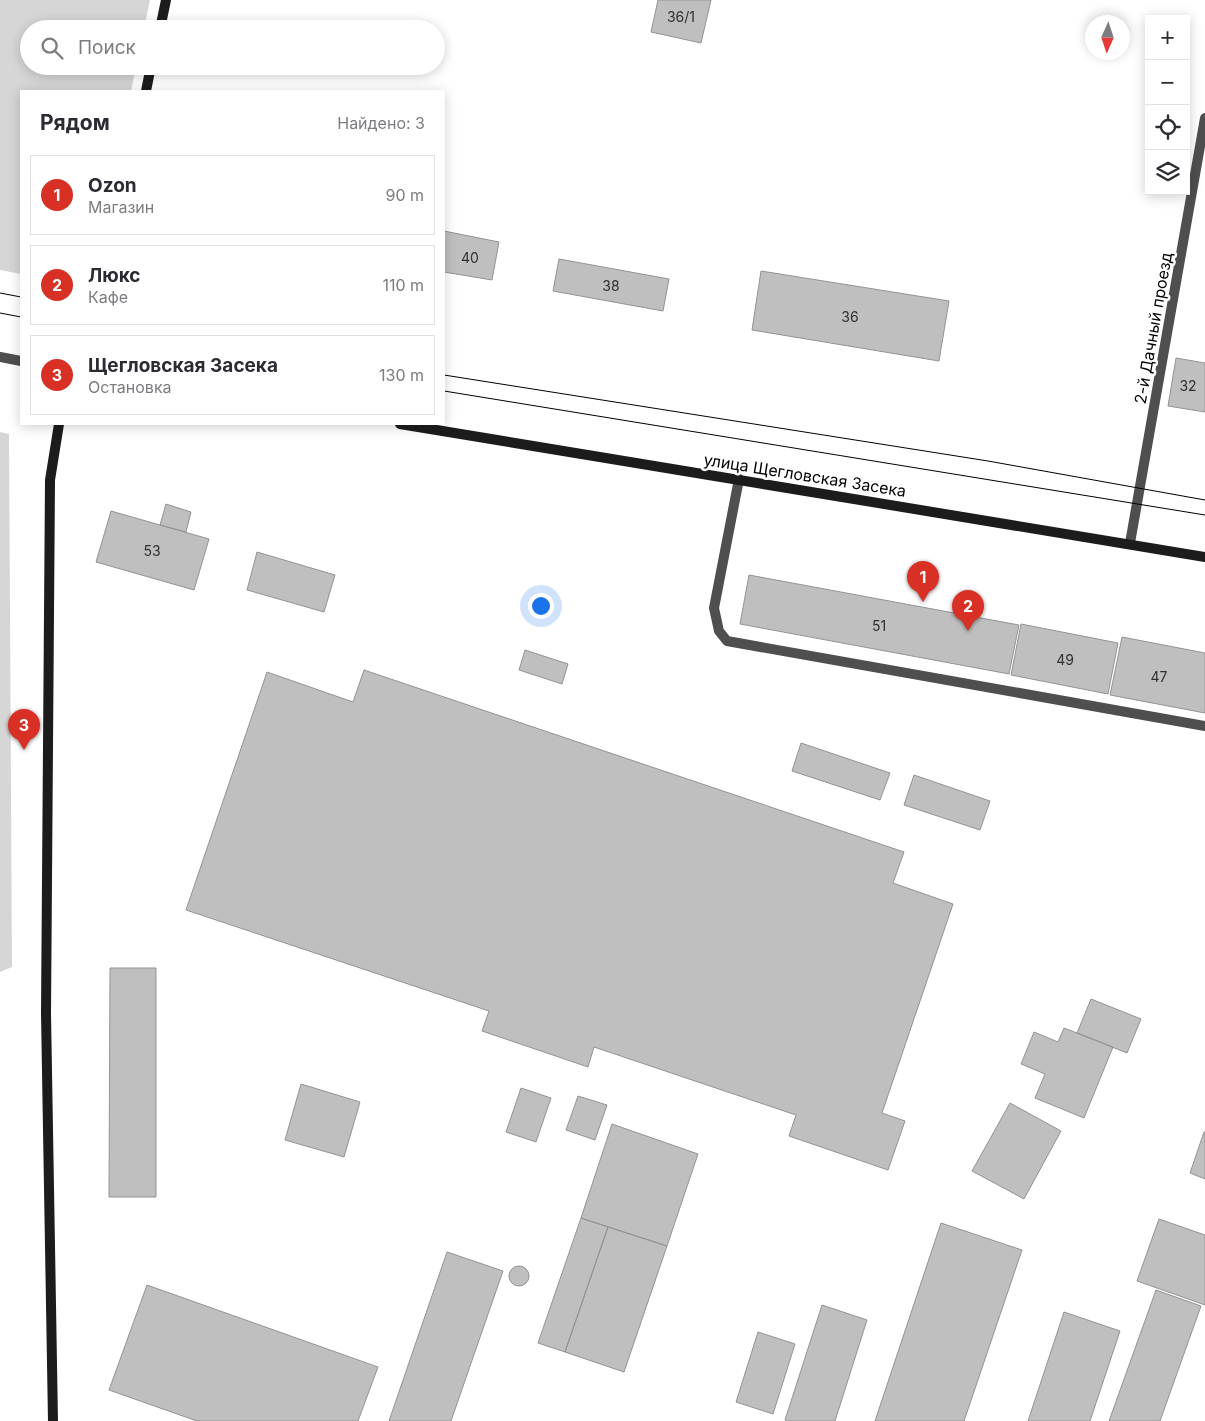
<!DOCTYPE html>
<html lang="ru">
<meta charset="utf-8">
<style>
:root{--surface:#fff;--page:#f2f2f3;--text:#2b2b33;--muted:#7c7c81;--line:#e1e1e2;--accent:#d93025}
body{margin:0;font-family:Inter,sans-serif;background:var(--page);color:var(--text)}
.controls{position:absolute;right:15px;top:15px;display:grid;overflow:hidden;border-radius:0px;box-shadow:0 2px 12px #0003}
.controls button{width:45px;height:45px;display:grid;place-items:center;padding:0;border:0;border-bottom:1px solid var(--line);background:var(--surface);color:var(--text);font:25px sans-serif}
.compass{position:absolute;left:1085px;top:15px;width:45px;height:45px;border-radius:50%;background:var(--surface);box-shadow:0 2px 12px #0003;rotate:183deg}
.you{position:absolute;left:540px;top:605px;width:18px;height:18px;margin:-12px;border:4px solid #fff;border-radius:50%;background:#1a73e8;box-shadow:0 0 0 8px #1a73e833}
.badge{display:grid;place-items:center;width:32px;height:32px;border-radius:50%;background:var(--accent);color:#fff;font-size:16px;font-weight:700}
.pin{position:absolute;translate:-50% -41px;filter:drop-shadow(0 1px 2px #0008)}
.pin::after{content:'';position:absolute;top:26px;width:18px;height:15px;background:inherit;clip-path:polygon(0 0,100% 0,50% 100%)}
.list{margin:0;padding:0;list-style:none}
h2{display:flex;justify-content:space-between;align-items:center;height:65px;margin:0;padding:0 20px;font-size:21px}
h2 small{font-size:16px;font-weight:400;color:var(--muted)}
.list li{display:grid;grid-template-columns:32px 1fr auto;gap:15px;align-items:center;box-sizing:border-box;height:80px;margin:0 10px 10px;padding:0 10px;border:1px solid var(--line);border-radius:0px}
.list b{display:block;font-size:19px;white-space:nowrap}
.list p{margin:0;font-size:16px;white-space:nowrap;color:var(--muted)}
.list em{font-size:16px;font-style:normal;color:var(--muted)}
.icon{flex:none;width:28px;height:28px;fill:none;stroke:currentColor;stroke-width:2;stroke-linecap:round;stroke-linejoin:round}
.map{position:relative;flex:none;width:1205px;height:1421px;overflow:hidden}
.search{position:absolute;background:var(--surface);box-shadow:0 2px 12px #0003;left:20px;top:20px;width:425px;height:55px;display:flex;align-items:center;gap:12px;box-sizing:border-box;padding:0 18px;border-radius:28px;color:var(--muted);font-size:19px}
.panel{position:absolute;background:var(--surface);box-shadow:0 2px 12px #0003;left:20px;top:90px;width:425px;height:335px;border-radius:0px}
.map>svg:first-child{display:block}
</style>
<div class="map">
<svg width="1205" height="1421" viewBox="0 0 1205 1421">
<rect width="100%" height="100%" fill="#fff"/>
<path fill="#d6d6d6" d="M 0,0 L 150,0 L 144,29 L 29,29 L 29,66 L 136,66 L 131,91 L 21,91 L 21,274 L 0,270 Z
M 0,432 L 9,434 L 12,967 L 0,972 Z"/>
<path fill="#bfbfbf" stroke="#939393" d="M 658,0 L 711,0 L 701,43 L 651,32 Z
M 444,231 L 499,242 L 492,280 L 444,272 Z
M 559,259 L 669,279 L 663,311 L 553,291 Z
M 761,271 L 949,301 L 939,361 L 752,330 Z
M 1176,358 L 1205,363 L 1205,412 L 1168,406 Z
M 166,504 L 191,512 L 186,532 L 160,525 Z
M 111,511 L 209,539 L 194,590 L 96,562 Z
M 257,552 L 335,575 L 324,612 L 247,590 Z
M 749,575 L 1019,625 L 1009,674 L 740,624 Z
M 1021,624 L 1118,643 L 1108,694 L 1011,675 Z
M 1122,637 L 1205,653 L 1205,713 L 1110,695 Z
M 525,650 L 568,664 L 562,684 L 519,670 Z
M 364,670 L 904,852 L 893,883 L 953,904 L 882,1113 L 905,1121 L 888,1170 L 789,1136 L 796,1115 L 594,1047 L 588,1067 L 482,1031 L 489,1011 L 186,910 L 267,672 L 353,702 Z
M 801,743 L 890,773 L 880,800 L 792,771 Z
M 914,775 L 990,801 L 980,830 L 904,805 Z
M 110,968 L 156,968 L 156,1197 L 109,1197 Z
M 1091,999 L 1141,1019 L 1127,1053 L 1077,1033 Z
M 1064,1028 L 1113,1047 L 1084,1118 L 1035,1098 L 1045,1074 L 1021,1064 L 1034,1032 L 1058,1042 Z
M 301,1084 L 360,1102 L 344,1157 L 285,1140 Z
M 521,1088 L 551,1098 L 536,1142 L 506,1132 Z
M 578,1096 L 607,1105 L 595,1140 L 566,1130 Z
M 1010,1103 L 1061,1131 L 1024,1199 L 972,1171 Z
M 612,1124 L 698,1154 L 667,1246 L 581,1218 Z
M 1204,1132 L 1205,1132 L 1205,1179 L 1190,1173 Z
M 581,1218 L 608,1227 L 565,1352 L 538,1343 Z
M 1159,1219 L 1205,1235 L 1205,1305 L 1137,1281 Z
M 941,1223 L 1022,1250 L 964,1421 L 875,1421 Z
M 608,1227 L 667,1246 L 624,1372 L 565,1352 Z
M 447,1252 L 503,1271 L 451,1421 L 389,1421 Z
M509 1276a10 10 0 1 1 20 0a10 10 0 1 1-20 0Z
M 147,1285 L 378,1367 L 358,1421 L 197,1421 L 109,1390 Z
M 1156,1290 L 1201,1306 L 1160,1421 L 1109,1421 Z
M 822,1305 L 867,1320 L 835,1421 L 787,1421 L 785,1420 Z
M 1064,1312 L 1120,1331 L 1090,1421 L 1028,1421 Z
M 758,1332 L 795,1344 L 773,1414 L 736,1402 Z"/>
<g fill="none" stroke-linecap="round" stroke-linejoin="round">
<path stroke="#4f4f4f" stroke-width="10" d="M 739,479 L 714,608 L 719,631 L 727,641 L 1205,726"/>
<path stroke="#4f4f4f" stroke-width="10" d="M 0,357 L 21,361
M 1130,543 L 1205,118"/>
<path stroke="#1c1c1c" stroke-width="10" d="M 160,29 L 166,0
M 146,91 L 151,66
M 400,424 L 1205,557
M 53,1421 L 46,1013 L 50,480 L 59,424"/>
<path stroke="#000" stroke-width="1" d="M 0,293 L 21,297
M 0,313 L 21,317
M 444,375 L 988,461 L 1205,500
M 444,391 L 1205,515"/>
</g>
<g text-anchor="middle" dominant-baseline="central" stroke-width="5" stroke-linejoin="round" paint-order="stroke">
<g font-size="14" fill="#303030">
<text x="681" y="16">36/1</text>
<text x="470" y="257">40</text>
<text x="611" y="285">38</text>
<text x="850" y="316">36</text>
<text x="1188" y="385">32</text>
<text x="152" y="550">53</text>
<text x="879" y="625">51</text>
<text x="1065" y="659">49</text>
<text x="1159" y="676">47</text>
</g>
<g font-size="16" fill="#000" stroke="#fff">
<text transform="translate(1153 328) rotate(-80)">2-й Дачный проезд</text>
<text transform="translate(805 475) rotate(9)">улица Щегловская Засека</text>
</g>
</g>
</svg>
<div class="controls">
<button>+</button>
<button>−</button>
<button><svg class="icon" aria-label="locate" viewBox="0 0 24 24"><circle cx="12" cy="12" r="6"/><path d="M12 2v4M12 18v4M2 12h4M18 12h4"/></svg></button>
<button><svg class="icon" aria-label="layers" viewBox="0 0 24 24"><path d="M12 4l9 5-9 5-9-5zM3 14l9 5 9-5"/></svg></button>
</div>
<svg class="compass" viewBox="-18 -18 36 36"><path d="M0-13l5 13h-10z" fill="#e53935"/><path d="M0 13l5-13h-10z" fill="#7c7c81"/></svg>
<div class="you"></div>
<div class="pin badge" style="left:923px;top:602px">1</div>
<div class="pin badge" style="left:968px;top:631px">2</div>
<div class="pin badge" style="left:24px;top:750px">3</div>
<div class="search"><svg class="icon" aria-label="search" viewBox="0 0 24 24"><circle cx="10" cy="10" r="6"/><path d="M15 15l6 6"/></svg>Поиск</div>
<section class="panel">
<h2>Рядом<small>Найдено: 3</small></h2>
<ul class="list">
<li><span class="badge">1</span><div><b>Ozon</b><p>Магазин</p></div><em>90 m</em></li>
<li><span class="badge">2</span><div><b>Люкс</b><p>Кафе</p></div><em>110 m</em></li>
<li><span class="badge">3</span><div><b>Щегловская Засека</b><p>Остановка</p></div><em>130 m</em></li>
</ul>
</section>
</div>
